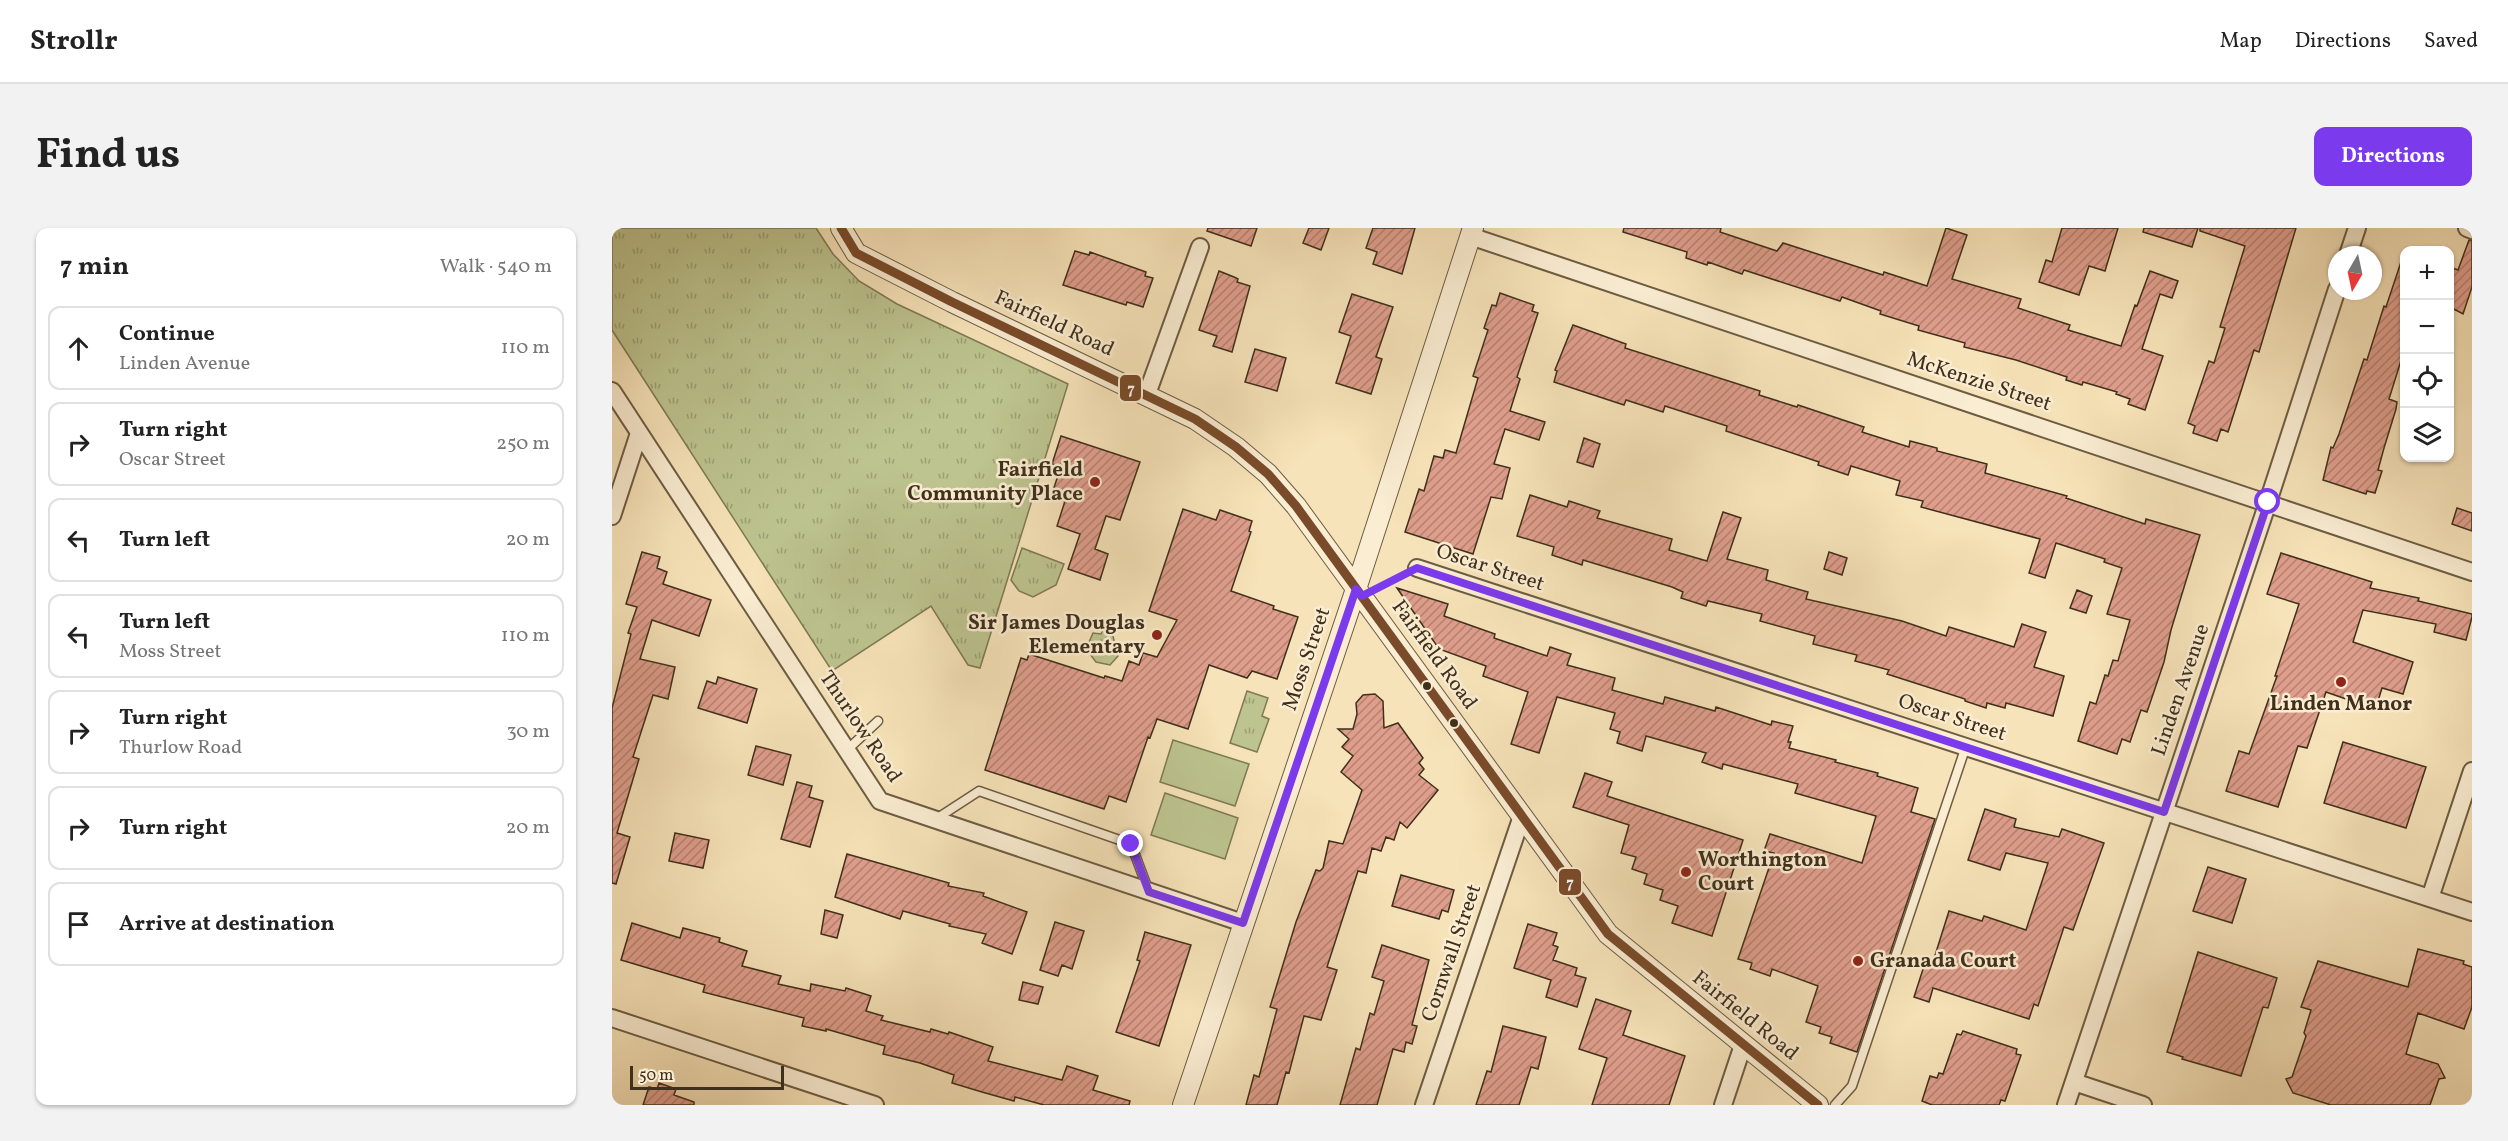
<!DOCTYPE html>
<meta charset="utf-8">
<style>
:root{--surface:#fff;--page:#f2f2f2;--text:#222;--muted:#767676;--line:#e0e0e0;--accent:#7c3aed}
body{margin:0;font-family:Vollkorn,serif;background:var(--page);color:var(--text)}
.controls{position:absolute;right:18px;top:18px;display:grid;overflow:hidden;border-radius:12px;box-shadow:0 2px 4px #0004}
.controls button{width:54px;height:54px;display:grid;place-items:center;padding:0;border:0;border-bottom:2px solid var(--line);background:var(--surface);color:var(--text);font:30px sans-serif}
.compass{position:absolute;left:1716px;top:18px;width:54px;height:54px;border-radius:50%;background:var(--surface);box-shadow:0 2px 4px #0004;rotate:189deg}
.scale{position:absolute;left:18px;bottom:15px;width:154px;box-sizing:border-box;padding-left:6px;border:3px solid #3f2f1b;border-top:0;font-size:16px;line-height:21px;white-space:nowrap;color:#3f2f1b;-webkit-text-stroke:4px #faedd2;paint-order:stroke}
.stop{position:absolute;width:18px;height:18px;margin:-14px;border:4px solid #7c3aed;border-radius:50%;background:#fff}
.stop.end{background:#7c3aed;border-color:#fff;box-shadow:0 2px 6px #0008}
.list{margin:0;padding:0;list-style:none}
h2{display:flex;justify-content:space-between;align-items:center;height:78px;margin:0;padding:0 24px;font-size:26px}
h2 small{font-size:20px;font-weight:400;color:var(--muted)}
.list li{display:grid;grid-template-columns:39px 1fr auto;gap:18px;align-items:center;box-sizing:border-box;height:84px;margin:0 12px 12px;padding:0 12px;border:2px solid var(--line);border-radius:12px}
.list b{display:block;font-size:22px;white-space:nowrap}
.list p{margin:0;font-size:20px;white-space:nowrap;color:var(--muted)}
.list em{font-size:20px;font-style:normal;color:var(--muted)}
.icon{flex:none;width:33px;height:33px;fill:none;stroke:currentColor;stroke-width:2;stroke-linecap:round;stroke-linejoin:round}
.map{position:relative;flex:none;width:1860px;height:877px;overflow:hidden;border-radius:12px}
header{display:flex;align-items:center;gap:36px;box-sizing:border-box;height:84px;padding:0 30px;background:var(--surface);border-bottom:2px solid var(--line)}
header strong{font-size:28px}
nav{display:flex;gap:33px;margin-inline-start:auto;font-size:21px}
.intro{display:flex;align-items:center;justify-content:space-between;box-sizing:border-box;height:144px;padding:0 36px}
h1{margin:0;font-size:42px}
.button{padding:15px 27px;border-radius:12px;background:var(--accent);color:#fff;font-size:21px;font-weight:700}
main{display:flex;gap:36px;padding:0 36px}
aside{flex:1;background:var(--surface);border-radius:12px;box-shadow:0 2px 4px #0004}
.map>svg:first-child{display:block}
</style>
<header>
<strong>Strollr</strong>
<nav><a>Map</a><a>Directions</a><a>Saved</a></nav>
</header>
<div class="intro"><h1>Find us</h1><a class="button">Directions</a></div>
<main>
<aside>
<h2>7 min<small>Walk · 540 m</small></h2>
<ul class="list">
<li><svg class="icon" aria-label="ahead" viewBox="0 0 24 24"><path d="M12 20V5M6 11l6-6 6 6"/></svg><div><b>Continue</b><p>Linden Avenue</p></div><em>110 m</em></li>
<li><svg class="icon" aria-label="right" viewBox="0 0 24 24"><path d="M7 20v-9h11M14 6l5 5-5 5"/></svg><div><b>Turn right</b><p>Oscar Street</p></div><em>250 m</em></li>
<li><svg class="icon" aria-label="left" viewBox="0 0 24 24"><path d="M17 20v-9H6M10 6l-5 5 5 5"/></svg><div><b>Turn left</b></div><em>20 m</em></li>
<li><svg class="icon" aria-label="left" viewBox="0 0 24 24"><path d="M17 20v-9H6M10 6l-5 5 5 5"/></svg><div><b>Turn left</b><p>Moss Street</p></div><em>110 m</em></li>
<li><svg class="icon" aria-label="right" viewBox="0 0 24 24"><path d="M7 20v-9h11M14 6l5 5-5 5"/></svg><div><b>Turn right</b><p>Thurlow Road</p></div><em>30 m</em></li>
<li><svg class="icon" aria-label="right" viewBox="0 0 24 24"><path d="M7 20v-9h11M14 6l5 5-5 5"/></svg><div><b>Turn right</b></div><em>20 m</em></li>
<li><svg class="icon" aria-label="arrive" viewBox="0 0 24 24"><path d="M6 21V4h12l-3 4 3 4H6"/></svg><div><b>Arrive at destination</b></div></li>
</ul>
</aside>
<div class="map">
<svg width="1860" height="877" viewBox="0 0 1860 877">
<defs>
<pattern id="park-tufts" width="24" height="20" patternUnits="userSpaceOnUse" patternTransform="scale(1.5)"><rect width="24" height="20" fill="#bdc48f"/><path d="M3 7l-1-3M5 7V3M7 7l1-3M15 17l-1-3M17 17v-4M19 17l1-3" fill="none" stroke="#9ba074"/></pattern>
<pattern id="building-hatch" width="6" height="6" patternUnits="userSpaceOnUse" patternTransform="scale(1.5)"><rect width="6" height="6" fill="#df9e8c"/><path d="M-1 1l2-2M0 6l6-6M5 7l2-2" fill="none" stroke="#b68172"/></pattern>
</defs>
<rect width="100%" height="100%" fill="#f7e3b9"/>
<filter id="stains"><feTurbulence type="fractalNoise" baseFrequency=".00333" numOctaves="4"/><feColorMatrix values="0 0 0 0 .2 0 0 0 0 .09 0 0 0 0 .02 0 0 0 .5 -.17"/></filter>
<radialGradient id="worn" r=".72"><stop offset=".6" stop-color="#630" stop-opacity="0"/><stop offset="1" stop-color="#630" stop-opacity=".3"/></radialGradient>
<path fill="#bdc48f" stroke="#7e7a55" stroke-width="1.5" d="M 561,512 L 637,536 L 623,578 L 548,554 Z
M 553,565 L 626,590 L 613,631 L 539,607 Z"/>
<path fill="url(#park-tufts)" stroke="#7e7a55" stroke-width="1.5" d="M 0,0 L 204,0 L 221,26 L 247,53 L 285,76 L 456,156 L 368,440 L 356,437 L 319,378 L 220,443 L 0,102 Z
M 410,320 L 452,336 L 444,357 L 421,369 L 407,363 L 399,352 Z
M 493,397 L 499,400 L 506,428 L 498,437 L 484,434 L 474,421 L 481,405 L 489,406 Z
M 635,463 L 656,470 L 650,488 L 657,491 L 645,524 L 618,515 Z"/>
<path fill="url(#building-hatch)" stroke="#3f2f1b" stroke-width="1.5" d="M 596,0 L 645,0 L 639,18 L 595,3 Z
M 697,0 L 717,0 L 709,22 L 691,15 Z
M 761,0 L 803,0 L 790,46 L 761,36 L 765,24 L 754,20 Z
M 1012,0 L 1109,0 L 1108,4 L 1165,23 L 1171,15 L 1271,47 L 1272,44 L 1315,58 L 1334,0 L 1355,7 L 1340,51 L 1409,71 L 1406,80 L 1458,97 L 1456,102 L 1509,118 L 1523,77 L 1525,78 L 1538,43 L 1566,53 L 1560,70 L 1548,66 L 1530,121 L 1551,128 L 1533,182 L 1516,176 L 1518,171 L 1504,166 L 1505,164 L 1471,154 L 1470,157 L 1454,152 L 1455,149 L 1404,132 L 1352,119 L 1353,115 L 1306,102 L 1307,98 L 1268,86 L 1269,83 L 1230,69 L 1228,73 L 1132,42 L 1130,46 L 1096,34 L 1095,37 L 1074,30 L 1075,24 L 1011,4 Z
M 1450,0 L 1506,0 L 1493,43 L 1477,38 L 1467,67 L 1427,54 L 1434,32 L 1440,34 Z
M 1532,0 L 1586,0 L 1580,19 L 1531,4 Z
M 1588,0 L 1684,0 L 1647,124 L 1642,122 L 1616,204 L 1609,201 L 1605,213 L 1581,205 L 1583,198 L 1576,195 L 1597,133 L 1602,135 L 1613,100 L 1608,99 L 1633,18 L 1588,3 Z
M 1857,12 L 1860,12 L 1860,59 L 1851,86 L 1838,79 L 1838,39 L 1846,42 Z
M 463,23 L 477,27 L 478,24 L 534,44 L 533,48 L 541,50 L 531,79 L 515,74 L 514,77 L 451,57 Z
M 1790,31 L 1792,32 L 1792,123 L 1777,171 L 1785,174 L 1784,181 L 1772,220 L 1766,242 L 1770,243 L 1763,265 L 1755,263 L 1754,266 L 1711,252 L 1719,219 L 1721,220 L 1727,206 L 1752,131 L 1755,132 L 1772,78 L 1774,79 Z
M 607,43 L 622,49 L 626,51 L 625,54 L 638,58 L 620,124 L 601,118 L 605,108 L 587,102 Z
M 888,65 L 922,77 L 920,83 L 926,85 L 905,149 L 908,151 L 898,183 L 933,194 L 927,212 L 893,201 L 882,236 L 898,240 L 890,271 L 879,269 L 861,326 L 793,304 L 807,261 L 812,263 L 822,228 L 831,230 L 833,222 L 844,225 L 866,150 L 861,148 L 876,102 L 872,100 L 880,77 L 884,78 Z
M 740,66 L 781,79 L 764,129 L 770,131 L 759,166 L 724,155 L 739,108 L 727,104 Z
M 961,97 L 1014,116 L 1013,120 L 1148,163 L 1147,167 L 1185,179 L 1186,177 L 1252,199 L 1250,204 L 1297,219 L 1298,213 L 1325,220 L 1325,223 L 1375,236 L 1373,245 L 1455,268 L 1454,270 L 1533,296 L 1534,291 L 1588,307 L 1559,402 L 1552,434 L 1535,484 L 1529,482 L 1518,514 L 1510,511 L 1505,526 L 1466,513 L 1478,474 L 1484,476 L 1493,447 L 1496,448 L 1501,432 L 1506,433 L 1518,392 L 1495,386 L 1510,340 L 1492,334 L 1493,331 L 1444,315 L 1433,350 L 1417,345 L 1428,311 L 1309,279 L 1311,273 L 1284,267 L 1288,253 L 1239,238 L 1236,247 L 1206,237 L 1207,234 L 1114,203 L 1115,198 L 1053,178 L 1051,184 L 1014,172 L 1012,177 L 942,154 L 945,143 L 943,142 Z
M 643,121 L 674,130 L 665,163 L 633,154 Z
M 449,208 L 528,234 L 508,292 L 494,288 L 483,321 L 496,326 L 488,352 L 456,341 L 468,306 L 445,298 L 453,273 L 439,269 L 449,238 L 440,236 Z
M 972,210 L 988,216 L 981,239 L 965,234 Z
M 918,267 L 955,279 L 957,273 L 988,283 L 985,290 L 1060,311 L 1057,322 L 1095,333 L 1111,284 L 1129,290 L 1115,331 L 1156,342 L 1154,352 L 1196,364 L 1194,371 L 1290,393 L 1334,408 L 1337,399 L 1402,419 L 1410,396 L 1434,404 L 1422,439 L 1452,448 L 1441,488 L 1394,475 L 1393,480 L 1375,475 L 1374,480 L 1353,473 L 1353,471 L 1275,446 L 1277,442 L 1243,433 L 1245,427 L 1201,416 L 1203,408 L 1148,393 L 1150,386 L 1096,373 L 1094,378 L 1069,370 L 1071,364 L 1060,359 L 971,332 L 970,337 L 940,327 L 942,319 L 905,308 Z
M 1845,280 L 1860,285 L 1860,303 L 1840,296 Z
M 571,281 L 604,292 L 608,282 L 640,293 L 637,303 L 639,304 L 619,363 L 662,378 L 661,381 L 686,389 L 665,451 L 640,443 L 635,450 L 597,437 L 576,501 L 545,491 L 538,510 L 536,509 L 514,574 L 497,568 L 492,581 L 373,542 L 409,430 L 415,432 L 417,426 L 492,450 L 493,448 L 510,453 L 517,433 L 527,437 L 531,425 L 545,429 L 565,392 L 537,383 Z
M 30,324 L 48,329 L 45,340 L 55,344 L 51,356 L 99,372 L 87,408 L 40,392 L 28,431 L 63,439 L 56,471 L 41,467 L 21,529 L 27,531 L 5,605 L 18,609 L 4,656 L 0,655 L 0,480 L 19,406 L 16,405 L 25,379 L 14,376 Z
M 1217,324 L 1235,330 L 1230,347 L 1212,341 Z
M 1669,325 L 1760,354 L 1758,360 L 1807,370 L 1806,373 L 1860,386 L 1860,389 L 1854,412 L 1822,404 L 1824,396 L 1751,382 L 1741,414 L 1801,434 L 1791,466 L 1770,460 L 1766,473 L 1760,471 L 1757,479 L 1714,464 L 1695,520 L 1686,518 L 1666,579 L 1614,563 L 1627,523 L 1637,526 L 1665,448 L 1663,448 L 1687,376 L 1655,366 Z
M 785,360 L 836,376 L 832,388 L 883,406 L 882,410 L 935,428 L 938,419 L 959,426 L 955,437 L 1003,450 L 1000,462 L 1051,476 L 1053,469 L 1103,483 L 1104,479 L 1159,497 L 1160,493 L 1181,498 L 1176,514 L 1179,514 L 1177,520 L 1224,532 L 1223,534 L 1266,545 L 1265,548 L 1306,560 L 1299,584 L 1323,591 L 1245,824 L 1218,815 L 1220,809 L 1207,805 L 1209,799 L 1194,794 L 1206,758 L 1160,741 L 1158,748 L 1138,741 L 1140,735 L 1126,731 L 1162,625 L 1152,623 L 1158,606 L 1250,635 L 1264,588 L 1183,565 L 1186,556 L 1111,536 L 1110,541 L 1090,534 L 1094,525 L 1034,508 L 1030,523 L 1005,515 L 1008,504 L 998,501 L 1003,485 L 945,469 L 927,525 L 899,516 L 916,464 L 871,448 L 874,438 L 827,421 Z
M 1465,362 L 1480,368 L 1474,385 L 1458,380 Z
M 106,449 L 145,461 L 135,495 L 86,480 L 95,453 L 104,456 Z
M 763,466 L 771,473 L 772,500 L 786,495 L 811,530 L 807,535 L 812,541 L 807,547 L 826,562 L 795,600 L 788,594 L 782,612 L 774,609 L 769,623 L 760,620 L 754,645 L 746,643 L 715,739 L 725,742 L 709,792 L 692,788 L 677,845 L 674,844 L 665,877 L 634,877 L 642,847 L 647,849 L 665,781 L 658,779 L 684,694 L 704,642 L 708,643 L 711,640 L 717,613 L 731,616 L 750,562 L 729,544 L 741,528 L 730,519 L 737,511 L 726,501 L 741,501 L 745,486 L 744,475 L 751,467 Z
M 1731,514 L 1814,539 L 1794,600 L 1712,575 Z
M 144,518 L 179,527 L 171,557 L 136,547 Z
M 973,545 L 1000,554 L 995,568 L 1131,612 L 1100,708 L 1060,695 L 1066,678 L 1048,672 L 1051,662 L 1032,656 L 1035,646 L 1020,641 L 1024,629 L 1009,625 L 1017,597 L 961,579 Z
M 185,554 L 200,558 L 197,569 L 211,573 L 198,619 L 169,611 Z
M 1373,581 L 1404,591 L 1402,599 L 1447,609 L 1450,601 L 1492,615 L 1461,702 L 1452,699 L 1426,778 L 1422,776 L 1417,791 L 1321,760 L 1317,774 L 1302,769 L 1313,735 L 1320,737 L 1337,683 L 1370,693 L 1372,688 L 1414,702 L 1436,635 L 1394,625 L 1388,642 L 1356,632 Z
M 63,605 L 97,612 L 91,640 L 57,633 Z
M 235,626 L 337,655 L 336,658 L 372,665 L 371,668 L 415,684 L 400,726 L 370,715 L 374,706 L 337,698 L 338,696 L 291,683 L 288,691 L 223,669 Z
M 1596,639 L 1634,651 L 1620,695 L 1581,683 Z
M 789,647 L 842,662 L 836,684 L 830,682 L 827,691 L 780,678 Z
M 213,682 L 231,687 L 225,710 L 209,706 Z
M 443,694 L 472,703 L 460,741 L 450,737 L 446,748 L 428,742 Z
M 20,695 L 68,710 L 71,700 L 108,710 L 107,714 L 135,723 L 130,738 L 169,748 L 166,756 L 198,763 L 199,756 L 233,763 L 234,760 L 259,768 L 254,783 L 271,788 L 269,792 L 318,804 L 319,801 L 336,806 L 337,804 L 381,819 L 376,833 L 450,852 L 455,838 L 486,848 L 481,862 L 518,873 L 517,877 L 432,877 L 403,869 L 402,873 L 370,864 L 340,855 L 342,847 L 308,835 L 271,826 L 273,818 L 214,801 L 214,803 L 190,798 L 192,790 L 91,764 L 93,757 L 9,732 Z
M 916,696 L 945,705 L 941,717 L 946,719 L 941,732 L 965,740 L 963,747 L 974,750 L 965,779 L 934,769 L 939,752 L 902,740 Z
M 533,704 L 579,717 L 547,818 L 504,804 L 528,733 L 525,732 Z
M 770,717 L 817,732 L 800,797 L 805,798 L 800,816 L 794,814 L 792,824 L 781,821 L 765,877 L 728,877 L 744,820 L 748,822 L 758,785 L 762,787 L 772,753 L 760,749 Z
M 1806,721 L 1852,733 L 1851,736 L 1860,739 L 1860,779 L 1852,801 L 1806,785 L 1794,826 L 1826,836 L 1833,850 L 1827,851 L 1818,877 L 1719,877 L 1681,865 L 1674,851 L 1680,849 L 1694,808 L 1692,805 L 1699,782 L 1689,779 L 1706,733 L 1796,759 Z
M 1586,724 L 1665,750 L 1656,780 L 1651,779 L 1629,848 L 1570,831 L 1571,829 L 1555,824 Z
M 411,754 L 431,759 L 426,776 L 407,772 Z
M 984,771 L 1019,783 L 1011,807 L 1073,828 L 1057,877 L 980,877 L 995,830 L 967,821 Z
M 891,798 L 934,809 L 926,841 L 919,839 L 907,877 L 864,877 L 875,843 L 879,844 Z
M 1351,803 L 1405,821 L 1404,826 L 1409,827 L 1393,873 L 1389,872 L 1387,877 L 1320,877 L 1310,873 L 1318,848 L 1325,850 L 1327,845 L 1331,846 L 1345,806 L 1349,807 Z
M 47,855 L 64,861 L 62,867 L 82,874 L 82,877 L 31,877 L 37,859 L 45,861 Z"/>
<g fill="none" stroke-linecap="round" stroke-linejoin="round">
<defs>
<path id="service" d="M 235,522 L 266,493
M 324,591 L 367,563 L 519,616 L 537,664
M 1223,877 L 1240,858 L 1354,518"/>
<path id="minor" d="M 1855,0 L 1860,2
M 858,8 L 1860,344
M 1736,27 L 1745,0
M 0,163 L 268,573 L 631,695
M 535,166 L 588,19
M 0,288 L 27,205
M 805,340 L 1860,684
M 1818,670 L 1860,543
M 0,790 L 263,877
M 1462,854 L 1531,877
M 812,877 L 910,588
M 1111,877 L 1131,817
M 1454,877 L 1656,274 L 1725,61"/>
<path id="tertiary" d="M 229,0 L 244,25 L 340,74 L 583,191 L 624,219 L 656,246 L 684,278 L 996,706 L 1206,877
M 571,877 L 744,361 L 861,0"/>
</defs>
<use href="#service" stroke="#6d5c42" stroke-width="11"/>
<use href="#minor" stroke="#6d5c42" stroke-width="20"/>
<use href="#tertiary" stroke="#6d5c42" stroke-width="22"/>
<path stroke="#3f2f1b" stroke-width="4" stroke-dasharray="1.5 3" stroke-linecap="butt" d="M 766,359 L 789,347"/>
<use href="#service" stroke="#faedd2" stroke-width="8"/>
<use href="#minor" stroke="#faedd2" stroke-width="16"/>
<use href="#tertiary" stroke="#faedd2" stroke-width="20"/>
<defs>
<path id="bus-1" d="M 229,0 L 244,25 L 340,74 L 583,191 L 624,219 L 656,246 L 684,278 L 996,706 L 1206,877"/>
</defs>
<use href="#bus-1" stroke="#faedd2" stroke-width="14"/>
<use href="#bus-1" stroke="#7a4b2a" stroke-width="9"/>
</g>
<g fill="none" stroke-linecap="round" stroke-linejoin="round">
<path stroke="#7c3aed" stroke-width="8" d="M 519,616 L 537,664 L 631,695 L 744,361 L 750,368 L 805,340 L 1552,584 L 1656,274"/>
</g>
<g fill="#8f2418" stroke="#faedd2" stroke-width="2">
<circle cx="483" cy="254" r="6"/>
<circle cx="545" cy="407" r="6"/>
<circle cx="1729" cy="454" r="6"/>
<circle cx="1074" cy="644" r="6"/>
<circle cx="1246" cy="733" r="6"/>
</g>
<g fill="#3f2f1b" stroke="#faedd2" stroke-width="2">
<circle cx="815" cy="458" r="5"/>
<circle cx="842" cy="495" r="5"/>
</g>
<g text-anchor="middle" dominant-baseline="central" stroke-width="5" stroke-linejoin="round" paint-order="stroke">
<g font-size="21" fill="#3f2f1b" stroke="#faedd2">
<text transform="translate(442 96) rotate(25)">Fairfield Road</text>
<text transform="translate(1367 154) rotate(18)">McKenzie Street</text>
<text transform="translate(878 340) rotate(18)">Oscar Street</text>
<text transform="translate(822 427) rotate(54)">Fairfield Road</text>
<text transform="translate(695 431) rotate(-71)">Moss Street</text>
<text transform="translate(1569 462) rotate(-71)">Linden Avenue</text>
<text transform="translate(1340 490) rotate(18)">Oscar Street</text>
<text transform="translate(248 499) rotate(56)">Thurlow Road</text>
<text transform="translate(840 725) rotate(-71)">Cornwall Street</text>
<text transform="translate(1133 788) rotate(39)">Fairfield Road</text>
</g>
<g font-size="21" font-weight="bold" fill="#3f2f1b" stroke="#faedd2" text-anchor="end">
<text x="471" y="242">Fairfield<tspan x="471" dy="24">Community Place</tspan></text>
<text x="533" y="395">Sir James Douglas<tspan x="533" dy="24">Elementary</tspan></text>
<text x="1729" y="476" text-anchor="middle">Linden Manor</text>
<text x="1086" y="632" text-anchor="start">Worthington<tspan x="1086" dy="24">Court</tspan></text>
<text x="1258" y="733" text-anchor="start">Granada Court</text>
</g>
</g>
<g stroke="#faedd2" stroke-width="2">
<rect x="507" y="146" width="23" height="28" rx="6" fill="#7a4b2a"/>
<rect x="946" y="640" width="24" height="28" rx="6" fill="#7a4b2a"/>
</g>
<g font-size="16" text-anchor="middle" font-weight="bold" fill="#fff">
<text x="519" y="166">7</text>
<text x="958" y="660">7</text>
</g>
<rect width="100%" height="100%" filter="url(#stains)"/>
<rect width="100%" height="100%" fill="url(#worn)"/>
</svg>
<div class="controls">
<button>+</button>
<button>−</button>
<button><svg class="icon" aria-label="locate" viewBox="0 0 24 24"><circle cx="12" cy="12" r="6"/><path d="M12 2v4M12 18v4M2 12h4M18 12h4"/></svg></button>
<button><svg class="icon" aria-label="layers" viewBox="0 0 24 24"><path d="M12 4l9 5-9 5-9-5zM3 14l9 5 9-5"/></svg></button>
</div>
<svg class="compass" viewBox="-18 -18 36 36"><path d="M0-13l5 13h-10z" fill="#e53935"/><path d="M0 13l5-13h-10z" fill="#767676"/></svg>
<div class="scale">50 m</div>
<div class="stop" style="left:1656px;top:274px"></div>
<div class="stop end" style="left:519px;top:616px"></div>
</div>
</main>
